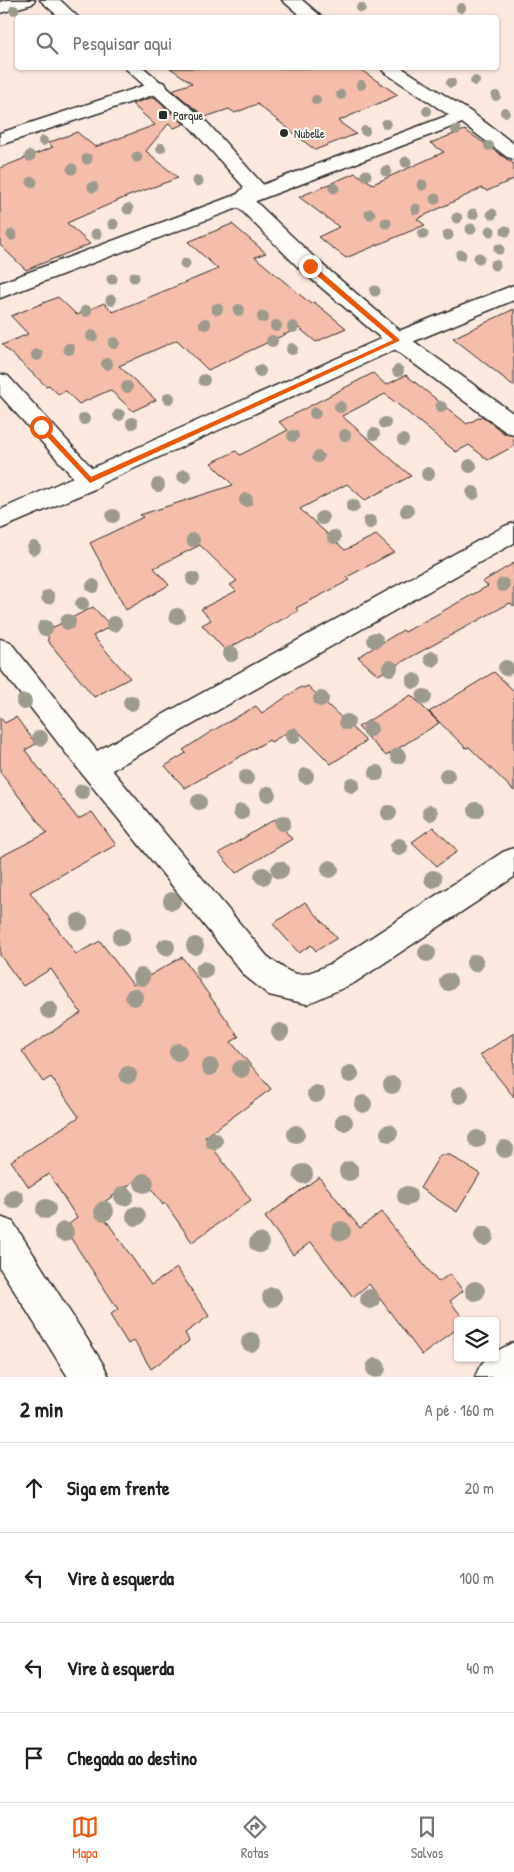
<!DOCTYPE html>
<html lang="pt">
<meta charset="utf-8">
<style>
:root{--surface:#fff;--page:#f2f2f2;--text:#202124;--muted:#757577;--line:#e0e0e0;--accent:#ea580c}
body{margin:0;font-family:"Patrick Hand",sans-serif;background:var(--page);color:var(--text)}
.controls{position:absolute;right:15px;bottom:15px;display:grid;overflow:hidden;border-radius:5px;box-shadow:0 1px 4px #0004}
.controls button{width:45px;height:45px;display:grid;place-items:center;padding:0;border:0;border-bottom:1px solid var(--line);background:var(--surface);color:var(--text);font:25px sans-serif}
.stop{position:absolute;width:15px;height:15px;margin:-11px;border:4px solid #ea580c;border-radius:50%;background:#fff}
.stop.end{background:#ea580c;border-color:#fff;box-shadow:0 1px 5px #0008}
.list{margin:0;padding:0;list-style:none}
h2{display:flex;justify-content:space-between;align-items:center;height:65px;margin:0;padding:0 20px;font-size:21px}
h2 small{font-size:16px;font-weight:400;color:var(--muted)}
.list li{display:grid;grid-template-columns:32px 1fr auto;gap:15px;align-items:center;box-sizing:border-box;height:90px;padding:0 20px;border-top:1px solid var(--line)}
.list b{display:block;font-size:19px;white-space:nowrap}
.list em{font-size:16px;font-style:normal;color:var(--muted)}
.icon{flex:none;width:28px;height:28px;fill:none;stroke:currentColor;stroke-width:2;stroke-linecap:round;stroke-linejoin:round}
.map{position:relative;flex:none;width:514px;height:1377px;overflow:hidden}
.search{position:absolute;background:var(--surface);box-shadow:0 1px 4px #0004;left:15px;right:15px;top:15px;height:55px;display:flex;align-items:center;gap:12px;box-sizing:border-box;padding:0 18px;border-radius:5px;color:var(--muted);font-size:19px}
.sheet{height:425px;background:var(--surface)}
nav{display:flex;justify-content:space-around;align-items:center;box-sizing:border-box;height:70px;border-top:1px solid var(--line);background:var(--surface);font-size:14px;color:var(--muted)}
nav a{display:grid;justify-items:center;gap:2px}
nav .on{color:var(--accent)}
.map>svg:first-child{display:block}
</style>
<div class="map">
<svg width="514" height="1377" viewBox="0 0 514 1377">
<rect width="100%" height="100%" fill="#fbe9e0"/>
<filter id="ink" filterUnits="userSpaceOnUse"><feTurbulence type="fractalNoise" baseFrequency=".02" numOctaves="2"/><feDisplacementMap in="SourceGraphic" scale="10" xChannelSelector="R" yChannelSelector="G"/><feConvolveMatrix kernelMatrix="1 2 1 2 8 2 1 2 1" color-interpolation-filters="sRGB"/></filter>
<g filter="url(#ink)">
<path fill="#f5bdab" stroke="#2b2b2b" d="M 170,68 L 358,68 L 398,95 L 338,121 L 356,134 L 315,150 L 257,104 L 235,113 L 229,109 L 205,117 L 172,90 L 192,83 Z
M 154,97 L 184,124 L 174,128 L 169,123 L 146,151 L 178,178 L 126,197 L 67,223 L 90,244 L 26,270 L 0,245 L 0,168 L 53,147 L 48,143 L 77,132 L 95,147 L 155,125 L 132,104 Z
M 465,130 L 514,164 L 514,179 L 487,191 L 482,188 L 417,219 L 425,225 L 346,258 L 318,237 L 339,227 L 299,197 L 355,173 L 373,184 L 444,152 L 430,143 Z
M 232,224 L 266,253 L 255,257 L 311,304 L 314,302 L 346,328 L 316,342 L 299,328 L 208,370 L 177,340 L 119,366 L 156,400 L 133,411 L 110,390 L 79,404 L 66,391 L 58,394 L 49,385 L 46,386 L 2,345 L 28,334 L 11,316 L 58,297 L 77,315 L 104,303 L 113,312 L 218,269 L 188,242 Z
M 514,309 L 514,386 L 453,338 Z
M 373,373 L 386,385 L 406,375 L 467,424 L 482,416 L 505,434 L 514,436 L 514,446 L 488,460 L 469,445 L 456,452 L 385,394 L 342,416 L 411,476 L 365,500 L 347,484 L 300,509 L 345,550 L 376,535 L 394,552 L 347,577 L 350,580 L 296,608 L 298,611 L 225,650 L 202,625 L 211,620 L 201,609 L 236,591 L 230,585 L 237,581 L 200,545 L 154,568 L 169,585 L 126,610 L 90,543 L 143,517 L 140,515 L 233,485 L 211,463 L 236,451 L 240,455 L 288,430 L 279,422 Z
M 514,563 L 514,606 L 510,603 L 378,675 L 358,657 L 403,630 L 405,632 L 488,586 L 482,582 Z
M 93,607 L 111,626 L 93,636 L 130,678 L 94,697 L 47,640 L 49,638 L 44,632 Z
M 494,672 L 514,691 L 514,791 L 469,747 L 466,748 L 429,712 Z
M 308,686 L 366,741 L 331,764 L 295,728 L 271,742 L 269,740 L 185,788 L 165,766 L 186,753 L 183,750 L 212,731 L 256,706 L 262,713 L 301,687 L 303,688 Z
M 411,695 L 439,723 L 386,756 L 358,727 Z
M 0,717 L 5,723 L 16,717 L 36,744 L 25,750 L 78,819 L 92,812 L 116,845 L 30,892 L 76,954 L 100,941 L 133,985 L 182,957 L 239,1037 L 231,1042 L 271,1089 L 205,1137 L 251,1200 L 192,1242 L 165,1203 L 163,1205 L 142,1176 L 97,1207 L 151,1285 L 177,1268 L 209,1316 L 185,1333 L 189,1341 L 151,1369 L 134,1340 L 128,1344 L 110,1315 L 118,1309 L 64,1228 L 77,1218 L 49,1174 L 29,1187 L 11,1161 L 79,1117 L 51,1077 L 43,1082 L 22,1051 L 81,1013 L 51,969 L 23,986 L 0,955 L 0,857 L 47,833 L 0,772 Z
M 275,819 L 292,839 L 236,873 L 219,853 Z
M 433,827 L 458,851 L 437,866 L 412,842 Z
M 305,902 L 337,938 L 316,951 L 311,945 L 299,953 L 273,924 Z
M 514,1033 L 514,1097 L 480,1055 Z
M 440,1155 L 450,1155 L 480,1174 L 457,1212 L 420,1188 Z
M 319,1177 L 360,1228 L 381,1212 L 438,1282 L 450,1274 L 463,1291 L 450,1301 L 465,1321 L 458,1321 L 458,1328 L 422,1355 L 369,1284 L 353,1297 L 311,1242 L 293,1255 L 265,1217 Z"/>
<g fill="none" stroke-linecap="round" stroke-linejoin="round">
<defs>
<path id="street" d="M 8,0 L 35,0 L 32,4 L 0,13 L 0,2 Z
M 282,0 L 302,0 L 323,18 L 303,18 Z
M 381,68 L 402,68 L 471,112 L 514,144 L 514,159 L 507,157 L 462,123 L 0,298 L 0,283 L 449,115 L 384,72 Z
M 158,81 L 165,83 L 167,87 L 165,91 L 0,145 L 0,133 Z
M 514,285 L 514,300 L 405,345 L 100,484 L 99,487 L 0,529 L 0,510 L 73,477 L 0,395 L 0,374 L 8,376 L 92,468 L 389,335 Z
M 514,523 L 514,543 L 112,770 L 267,956 C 297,979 298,979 332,963 L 503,852 L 514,848 L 514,877 L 354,983 L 307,1004 L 269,995 L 245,976 L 83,775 L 0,668 L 0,639 L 10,642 L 97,751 L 505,526 Z
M 0,1217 L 13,1222 L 103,1364 L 109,1377 L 68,1377 L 0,1268 Z
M 514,1342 L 514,1377 L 475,1377 C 480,1366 482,1358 495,1358 L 495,1352 Z"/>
<path id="secondary" d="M 40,0 L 60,0 L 79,18 L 60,18 Z
M 125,68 L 144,68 L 204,119 L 265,187 L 254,200 L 318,261 L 405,335 L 514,414 L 514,434 L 506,432 L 389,345 L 302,271 L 235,204 L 232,200 L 244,187 L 190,127 Z"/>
</defs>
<use href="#street" stroke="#2b2b2b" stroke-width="3"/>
<use href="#secondary" stroke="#2b2b2b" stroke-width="3"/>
<use href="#street" fill="#fdfcf7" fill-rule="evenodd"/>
<use href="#secondary" fill="#fdfcf7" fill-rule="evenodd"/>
</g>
<g fill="#9d9b8e">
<circle cx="361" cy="8" r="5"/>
<circle cx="461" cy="8" r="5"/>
<circle cx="14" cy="10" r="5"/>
<circle cx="475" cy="81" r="5"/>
<circle cx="451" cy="83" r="5"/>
<circle cx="361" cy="85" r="5"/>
<circle cx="341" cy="95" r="5"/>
<circle cx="496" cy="96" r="5"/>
<circle cx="316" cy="100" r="5"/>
<circle cx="427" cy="111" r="5"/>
<circle cx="505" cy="112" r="5"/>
<circle cx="386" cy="124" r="5"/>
<circle cx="456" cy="130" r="5"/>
<circle cx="365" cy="131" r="5"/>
<circle cx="43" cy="141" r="5"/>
<circle cx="489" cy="146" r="5"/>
<circle cx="161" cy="148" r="5"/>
<circle cx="30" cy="156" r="5.5"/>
<circle cx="137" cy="157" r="5.5"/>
<circle cx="87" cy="159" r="5.5"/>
<circle cx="406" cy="162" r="5.5"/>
<circle cx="72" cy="169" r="5.5"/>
<circle cx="386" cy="171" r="5.5"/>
<circle cx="366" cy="175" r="5.5"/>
<circle cx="198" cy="181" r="5.5"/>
<circle cx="32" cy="182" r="5.5"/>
<circle cx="422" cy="185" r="5.5"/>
<circle cx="93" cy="187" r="5.5"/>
<circle cx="334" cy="188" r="5.5"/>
<circle cx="435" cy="199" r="5.5"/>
<circle cx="128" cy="209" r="5.5"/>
<circle cx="416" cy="209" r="5.5"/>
<circle cx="370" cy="214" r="5.5"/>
<circle cx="473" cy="214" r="5.5"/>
<circle cx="492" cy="214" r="5.5"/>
<circle cx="457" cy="218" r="5.5"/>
<circle cx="386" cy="223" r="5.5"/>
<circle cx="113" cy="224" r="5.5"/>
<circle cx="471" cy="229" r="5.5"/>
<circle cx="490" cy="231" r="5.5"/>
<circle cx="506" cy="231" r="5.5"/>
<circle cx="96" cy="234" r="5.5"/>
<circle cx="423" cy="234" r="5.5"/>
<circle cx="12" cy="235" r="5.5"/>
<circle cx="448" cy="235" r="5.5"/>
<circle cx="499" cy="249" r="5.5"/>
<circle cx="461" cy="255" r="5.5"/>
<circle cx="479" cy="258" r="5.5"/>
<circle cx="185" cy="264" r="5.5"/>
<circle cx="495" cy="265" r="5.5"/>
<circle cx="134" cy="277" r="5.5"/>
<circle cx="112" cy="279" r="5.5"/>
<circle cx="375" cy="291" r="5.5"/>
<circle cx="111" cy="300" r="5.5"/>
<circle cx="217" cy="309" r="6"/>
<circle cx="239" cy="310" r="6"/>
<circle cx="86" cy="311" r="6"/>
<circle cx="263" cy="317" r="6"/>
<circle cx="205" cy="324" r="6"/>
<circle cx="276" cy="326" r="6"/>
<circle cx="293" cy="327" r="6"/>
<circle cx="92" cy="336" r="6"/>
<circle cx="272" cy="341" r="6"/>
<circle cx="114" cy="343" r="6"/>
<circle cx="69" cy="349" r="6"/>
<circle cx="292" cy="349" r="6"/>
<circle cx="37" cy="355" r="6"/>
<circle cx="107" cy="364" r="6"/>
<circle cx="260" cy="371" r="6"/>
<circle cx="398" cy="371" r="6"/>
<circle cx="204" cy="380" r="6"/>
<circle cx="127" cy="387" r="6"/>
<circle cx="169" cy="398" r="6"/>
<circle cx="340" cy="407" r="6"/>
<circle cx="441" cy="407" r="6"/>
<circle cx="315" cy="413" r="6"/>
<circle cx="119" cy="415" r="6"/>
<circle cx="84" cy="419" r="6"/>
<circle cx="132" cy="423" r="6"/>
<circle cx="385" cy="423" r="6"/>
<circle cx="374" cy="434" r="6"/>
<circle cx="345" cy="435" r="6"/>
<circle cx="293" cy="436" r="6"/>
<circle cx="403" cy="440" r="6"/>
<circle cx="318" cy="457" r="6"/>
<circle cx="470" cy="466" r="7"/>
<circle cx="428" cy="474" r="7"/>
<circle cx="184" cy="476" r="7"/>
<circle cx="158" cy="485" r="7"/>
<circle cx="473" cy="493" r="7"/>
<circle cx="246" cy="500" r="7"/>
<circle cx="353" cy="506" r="7"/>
<circle cx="407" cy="511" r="7"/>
<circle cx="113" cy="516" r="7"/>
<circle cx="322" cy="518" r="7"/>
<circle cx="370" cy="522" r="7"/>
<circle cx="334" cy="537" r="7"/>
<circle cx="193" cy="540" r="7"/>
<circle cx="34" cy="548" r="7"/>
<circle cx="193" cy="579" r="7"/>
<circle cx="503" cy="585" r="7"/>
<circle cx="93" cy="586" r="7"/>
<circle cx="48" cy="597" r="7"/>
<circle cx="82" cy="604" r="7"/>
<circle cx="177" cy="616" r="8"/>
<circle cx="68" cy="622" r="8"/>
<circle cx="114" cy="624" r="8"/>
<circle cx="45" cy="628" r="8"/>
<circle cx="375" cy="640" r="8"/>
<circle cx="231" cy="654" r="8"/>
<circle cx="432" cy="659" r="8"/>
<circle cx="390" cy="668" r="8"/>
<circle cx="506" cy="668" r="8"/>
<circle cx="414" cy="681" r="8"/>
<circle cx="424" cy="697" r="8"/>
<circle cx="321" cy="699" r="8"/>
<circle cx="24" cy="702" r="8"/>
<circle cx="131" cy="703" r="8"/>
<circle cx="347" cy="722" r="8"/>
<circle cx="370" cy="729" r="8"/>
<circle cx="293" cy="736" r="8"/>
<circle cx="40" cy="738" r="8"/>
<circle cx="398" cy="756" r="8"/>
<circle cx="377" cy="773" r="8"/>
<circle cx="306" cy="776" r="8"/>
<circle cx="447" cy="776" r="8"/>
<circle cx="246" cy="778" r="8"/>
<circle cx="352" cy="785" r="8"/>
<circle cx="82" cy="792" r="8"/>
<circle cx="268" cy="794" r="8"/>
<circle cx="199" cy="802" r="8"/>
<circle cx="476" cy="810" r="8"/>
<circle cx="241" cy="812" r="8"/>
<circle cx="389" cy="813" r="8"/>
<circle cx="430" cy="813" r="8"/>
<circle cx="283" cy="823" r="8"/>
<circle cx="399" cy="847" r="9"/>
<circle cx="330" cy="869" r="9"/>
<circle cx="280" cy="870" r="9"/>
<circle cx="263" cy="876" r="9"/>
<circle cx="433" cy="879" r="9"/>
<circle cx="172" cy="901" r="9"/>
<circle cx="79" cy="922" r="9"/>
<circle cx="121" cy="937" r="9"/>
<circle cx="195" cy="946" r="9"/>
<circle cx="166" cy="947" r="9"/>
<circle cx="427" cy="953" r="9"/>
<circle cx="475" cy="963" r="9"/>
<circle cx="204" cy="970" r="9"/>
<circle cx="141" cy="977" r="9"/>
<circle cx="448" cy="982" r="9"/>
<circle cx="134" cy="997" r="9"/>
<circle cx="49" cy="1010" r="9"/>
<circle cx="280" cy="1032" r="9"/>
<circle cx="178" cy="1052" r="9"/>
<circle cx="210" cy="1067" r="9"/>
<circle cx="241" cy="1069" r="9"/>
<circle cx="350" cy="1074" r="9"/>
<circle cx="128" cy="1075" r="9"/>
<circle cx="392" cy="1085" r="9"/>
<circle cx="316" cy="1094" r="9"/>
<circle cx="460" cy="1095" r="9"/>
<circle cx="363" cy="1104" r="9"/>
<circle cx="344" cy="1122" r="9"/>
<circle cx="389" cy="1133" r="9"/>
<circle cx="296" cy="1134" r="9"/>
<circle cx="477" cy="1139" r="9"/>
<circle cx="214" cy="1141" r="9"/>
<circle cx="505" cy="1149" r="9"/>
<circle cx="349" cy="1171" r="10"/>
<circle cx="303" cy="1174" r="10"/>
<circle cx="144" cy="1183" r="10"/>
<circle cx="124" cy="1196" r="10"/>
<circle cx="407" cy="1196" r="10"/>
<circle cx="14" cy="1199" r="10"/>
<circle cx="46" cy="1209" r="10"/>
<circle cx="104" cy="1211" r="10"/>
<circle cx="136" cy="1216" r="10"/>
<circle cx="341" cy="1231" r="10"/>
<circle cx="64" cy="1232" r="10"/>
<circle cx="484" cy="1236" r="10"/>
<circle cx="259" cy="1243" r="10"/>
<circle cx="475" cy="1291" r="10"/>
<circle cx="272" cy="1297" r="10"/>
<circle cx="370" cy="1299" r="10"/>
<circle cx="251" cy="1342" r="10"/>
<circle cx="376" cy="1368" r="10"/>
</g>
</g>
<path fill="#ea580c" d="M 308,265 L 313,265 L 399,339 L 399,341 L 90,483 L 38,427 L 44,426 L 91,477 L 393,340 L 308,268 Z"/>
<g fill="#2b2b2b" stroke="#fdfcf7" stroke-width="2">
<rect x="158" y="110" width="10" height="10" rx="2.5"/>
<circle cx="284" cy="133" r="5"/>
</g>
<g text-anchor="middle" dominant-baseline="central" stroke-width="4" stroke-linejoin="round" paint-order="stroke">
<g font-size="12" fill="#2b2b2b" stroke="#fdfcf7" text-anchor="start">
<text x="173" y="115">Parque</text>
<text x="294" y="133">Nubelle</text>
</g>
</g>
</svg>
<div class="controls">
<button><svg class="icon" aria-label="layers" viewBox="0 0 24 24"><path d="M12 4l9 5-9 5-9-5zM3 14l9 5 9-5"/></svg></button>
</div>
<div class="stop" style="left:41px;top:427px"></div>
<div class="stop end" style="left:310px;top:266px"></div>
<div class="search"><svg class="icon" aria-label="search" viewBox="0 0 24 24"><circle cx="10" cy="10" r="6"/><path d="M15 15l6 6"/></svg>Pesquisar aqui</div>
</div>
<section class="sheet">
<h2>2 min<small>A pé · 160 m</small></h2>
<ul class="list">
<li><svg class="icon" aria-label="ahead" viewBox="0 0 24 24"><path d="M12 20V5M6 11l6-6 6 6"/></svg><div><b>Siga em frente</b></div><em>20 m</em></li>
<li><svg class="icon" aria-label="left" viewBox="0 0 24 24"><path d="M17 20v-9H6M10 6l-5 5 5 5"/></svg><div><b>Vire à esquerda</b></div><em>100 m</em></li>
<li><svg class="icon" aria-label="left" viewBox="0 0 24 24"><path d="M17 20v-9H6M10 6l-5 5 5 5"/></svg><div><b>Vire à esquerda</b></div><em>40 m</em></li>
<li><svg class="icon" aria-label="arrive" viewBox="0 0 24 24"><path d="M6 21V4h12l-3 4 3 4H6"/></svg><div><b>Chegada ao destino</b></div></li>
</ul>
</section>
<nav>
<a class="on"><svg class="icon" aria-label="map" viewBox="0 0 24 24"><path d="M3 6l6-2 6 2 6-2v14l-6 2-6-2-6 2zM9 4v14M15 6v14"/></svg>Mapa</a>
<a><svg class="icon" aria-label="directions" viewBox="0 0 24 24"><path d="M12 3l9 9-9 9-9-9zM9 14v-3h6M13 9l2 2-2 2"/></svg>Rotas</a>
<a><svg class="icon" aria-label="saved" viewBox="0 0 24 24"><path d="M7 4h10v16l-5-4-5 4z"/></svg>Salvos</a>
</nav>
